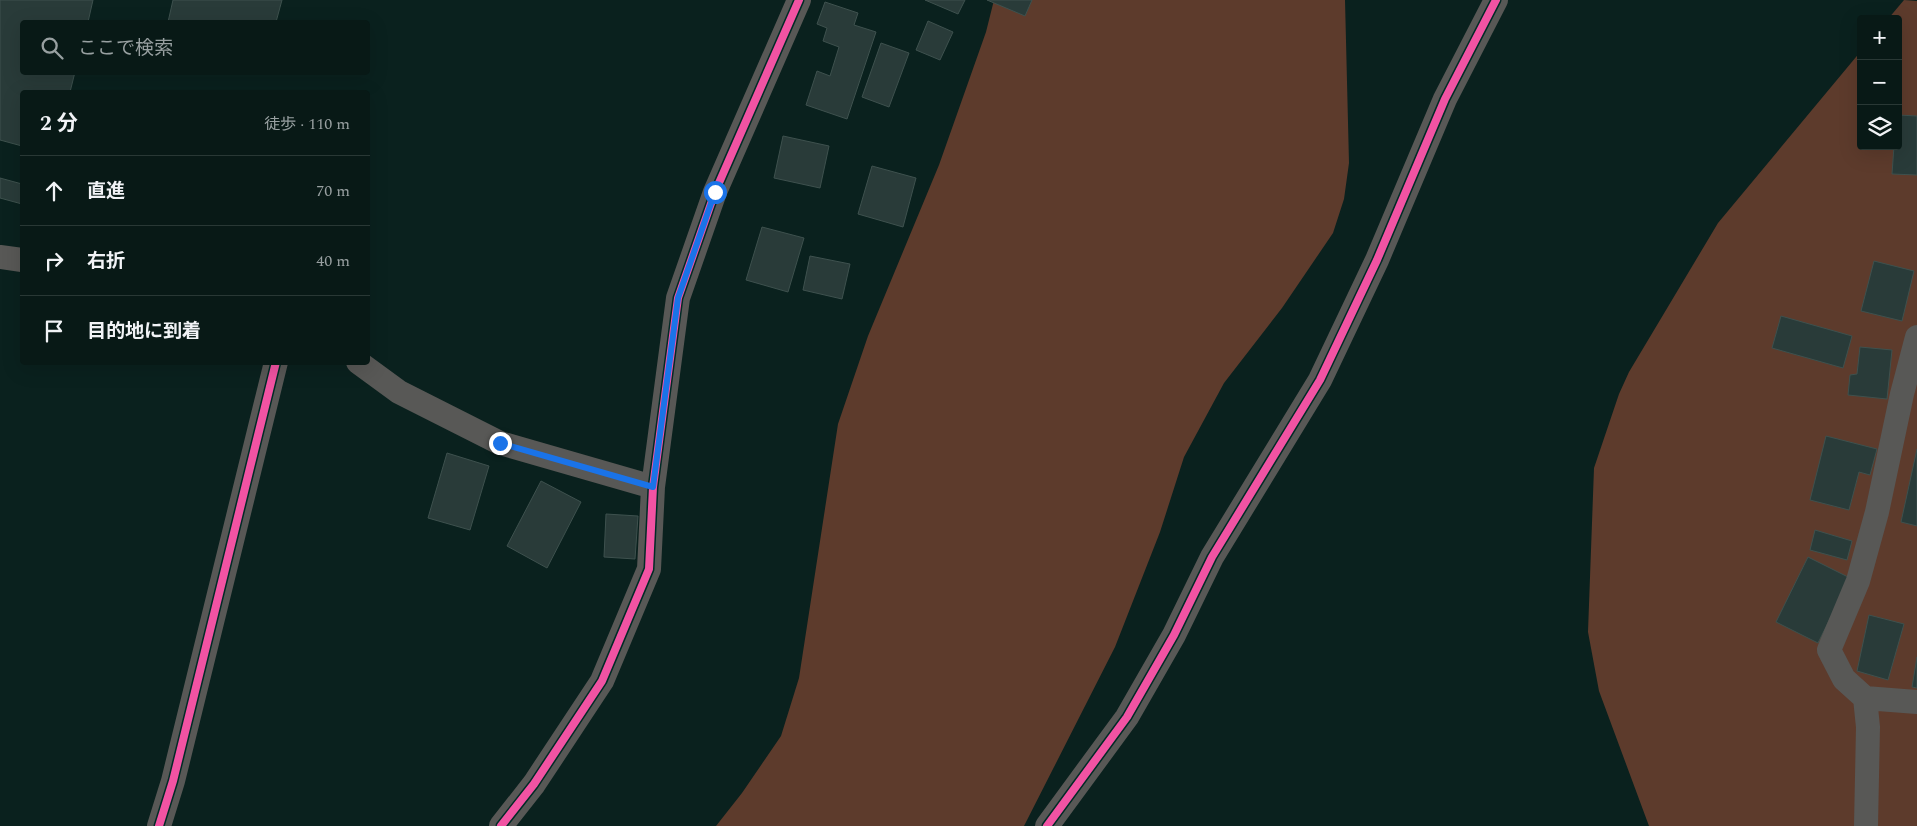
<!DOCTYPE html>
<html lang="ja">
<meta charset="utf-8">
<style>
:root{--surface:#081916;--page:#11221f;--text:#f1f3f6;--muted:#98a0a1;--line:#293835}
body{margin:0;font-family:Spectral,"Noto Sans JP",serif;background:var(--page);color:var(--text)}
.controls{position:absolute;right:15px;top:15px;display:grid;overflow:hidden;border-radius:5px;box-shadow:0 5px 20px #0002}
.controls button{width:45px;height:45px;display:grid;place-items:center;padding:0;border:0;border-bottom:1px solid var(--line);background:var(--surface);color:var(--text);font:25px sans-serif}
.stop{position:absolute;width:15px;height:15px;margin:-11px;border:4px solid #1a73e8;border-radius:50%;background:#fff}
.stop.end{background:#1a73e8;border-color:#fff;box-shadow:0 1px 5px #0008}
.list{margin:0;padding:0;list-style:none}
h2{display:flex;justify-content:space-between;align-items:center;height:65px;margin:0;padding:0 20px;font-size:21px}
h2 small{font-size:16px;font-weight:400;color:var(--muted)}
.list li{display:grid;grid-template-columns:32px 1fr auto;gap:15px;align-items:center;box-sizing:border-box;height:70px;padding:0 20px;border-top:1px solid var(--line)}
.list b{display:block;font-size:19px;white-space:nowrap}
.list em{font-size:16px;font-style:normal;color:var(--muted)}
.icon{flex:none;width:28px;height:28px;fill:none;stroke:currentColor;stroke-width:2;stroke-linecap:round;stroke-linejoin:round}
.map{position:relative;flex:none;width:1917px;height:826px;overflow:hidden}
.search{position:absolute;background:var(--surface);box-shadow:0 5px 20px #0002;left:20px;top:20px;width:350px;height:55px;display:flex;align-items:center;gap:12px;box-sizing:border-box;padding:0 18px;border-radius:5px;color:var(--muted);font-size:19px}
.panel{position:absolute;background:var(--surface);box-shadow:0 5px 20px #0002;left:20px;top:90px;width:350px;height:275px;border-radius:5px}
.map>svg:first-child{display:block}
</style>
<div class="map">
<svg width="1917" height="826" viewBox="0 0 1917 826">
<rect width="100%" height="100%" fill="#0a211e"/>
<path fill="#5d3b2c" d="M 994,0 L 1345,0 L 1349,163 L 1344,199 L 1333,233 L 1282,308 L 1224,383 L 1184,457 L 1160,532 L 1115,647 L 1024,826 L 716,826 L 742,793 L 781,736 L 799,678 L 838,424 L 868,336 L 939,165 L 986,32 Z
M 1904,0 L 1917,1 L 1917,826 L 1649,826 L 1599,691 L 1588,632 L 1594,468 L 1619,394 L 1629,372 L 1718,223 L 1861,51 L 1861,146 L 1898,146 L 1898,19 L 1888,19 Z"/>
<path fill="#293b39" stroke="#3e514e" d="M 0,0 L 93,0 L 88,22 L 22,22 L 22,72 L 75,72 L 70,92 L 22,92 L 22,146 L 0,140 Z
M 173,0 L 282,0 L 276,22 L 168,22 Z
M 925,0 L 965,0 L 958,14 Z
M 987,0 L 1032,0 L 1025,16 Z
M 825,2 L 858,13 L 854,25 L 876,32 L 847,119 L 806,105 L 817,71 L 830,76 L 839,47 L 823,41 L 827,28 L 817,24 Z
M 928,21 L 953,32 L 940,60 L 916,50 Z
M 881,43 L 909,53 L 889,107 L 862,97 Z
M 1898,115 L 1917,116 L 1917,175 L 1892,174 L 1894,146 L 1898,146 Z
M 783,136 L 829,146 L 820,188 L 774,178 Z
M 872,166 L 916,178 L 903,227 L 858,214 Z
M 0,178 L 22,184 L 22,204 L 0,198 Z
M 762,227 L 804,238 L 788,292 L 746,280 Z
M 810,256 L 850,264 L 842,299 L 803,290 Z
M 1874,261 L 1914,271 L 1902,321 L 1861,311 Z
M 1781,316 L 1852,336 L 1843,368 L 1772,348 Z
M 1860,347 L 1892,350 L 1887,399 L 1848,395 L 1850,375 L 1857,374 Z
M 1826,436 L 1877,449 L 1870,475 L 1859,472 L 1849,510 L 1810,500 Z
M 1917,449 L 1917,526 L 1901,522 Z
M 447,453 L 489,466 L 470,530 L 428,518 Z
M 541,481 L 581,502 L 547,568 L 507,546 Z
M 606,514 L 638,516 L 635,559 L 604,557 Z
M 1815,530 L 1852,541 L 1847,560 L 1810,550 Z
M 1808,557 L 1850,578 L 1818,643 L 1776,622 Z
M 1869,615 L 1904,624 L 1888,680 L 1857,671 Z
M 1917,657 L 1917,688 L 1912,687 Z"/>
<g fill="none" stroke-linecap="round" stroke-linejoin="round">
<path stroke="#585856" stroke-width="24" d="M 0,257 L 22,260
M 1917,337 L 1902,394 L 1877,512 L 1858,581 L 1829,650 L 1844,679 L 1865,698 L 1917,702
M 358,362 L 399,392 L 500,443 L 653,487
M 1865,698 L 1868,727 L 1866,826
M 159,826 L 173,781 L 276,362
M 501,826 L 534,784 L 602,681 L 649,569 L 653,487 L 678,298 L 715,192 L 799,0
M 1047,826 L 1127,717 L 1174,635 L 1212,557 L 1320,380 L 1377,260 L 1445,99 L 1496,0"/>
<defs>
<path id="cycleway" d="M 159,826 L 173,781 L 276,362
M 501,826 L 534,784 L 602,681 L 649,569 L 653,487 L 678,298 L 715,192 L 799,0
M 1047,826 L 1127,717 L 1174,635 L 1212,557 L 1320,380 L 1377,260 L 1445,99 L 1496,0"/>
</defs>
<use href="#cycleway" stroke="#002b26" stroke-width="11"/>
<use href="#cycleway" stroke="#f153a3" stroke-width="8"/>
</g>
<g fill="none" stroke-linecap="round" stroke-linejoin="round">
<path stroke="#1a73e8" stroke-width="6" d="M 500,443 L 653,487 L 678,298 L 715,192"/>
</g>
</svg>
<div class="controls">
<button>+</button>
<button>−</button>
<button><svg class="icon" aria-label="layers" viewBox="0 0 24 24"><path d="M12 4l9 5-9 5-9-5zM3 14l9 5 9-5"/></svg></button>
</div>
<div class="stop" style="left:715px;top:192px"></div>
<div class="stop end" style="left:500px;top:443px"></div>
<div class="search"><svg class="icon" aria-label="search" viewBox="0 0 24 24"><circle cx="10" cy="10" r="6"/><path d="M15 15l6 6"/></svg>ここで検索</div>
<section class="panel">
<h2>2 分<small>徒歩 · 110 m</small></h2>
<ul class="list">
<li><svg class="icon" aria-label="ahead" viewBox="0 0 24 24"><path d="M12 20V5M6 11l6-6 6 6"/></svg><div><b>直進</b></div><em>70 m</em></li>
<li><svg class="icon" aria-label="right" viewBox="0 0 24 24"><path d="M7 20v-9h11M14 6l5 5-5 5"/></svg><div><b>右折</b></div><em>40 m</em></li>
<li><svg class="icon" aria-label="arrive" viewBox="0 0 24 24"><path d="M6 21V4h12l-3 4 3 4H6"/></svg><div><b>目的地に到着</b></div></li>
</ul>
</section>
</div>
